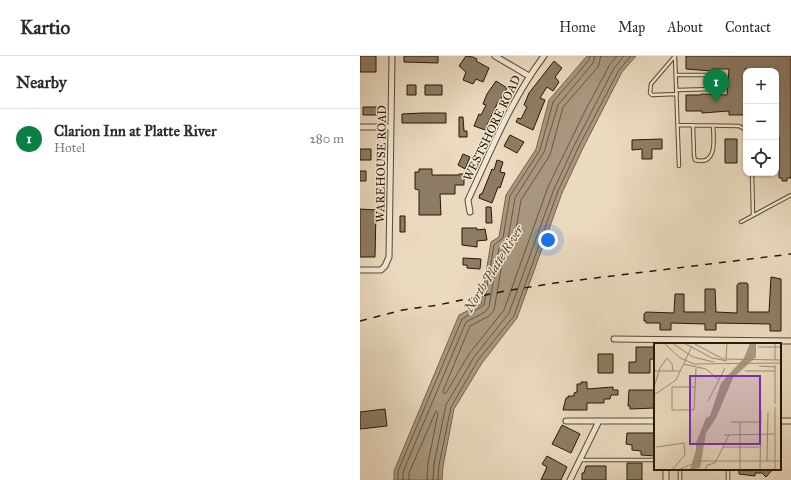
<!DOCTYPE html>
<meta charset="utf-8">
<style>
:root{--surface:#fff;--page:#f2f2f3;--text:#2b2b33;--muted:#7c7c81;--line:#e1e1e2;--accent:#0b8043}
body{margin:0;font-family:"IM FELL Great Primer",serif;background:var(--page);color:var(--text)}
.controls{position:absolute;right:12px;top:12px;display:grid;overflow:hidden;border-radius:8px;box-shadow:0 1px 3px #0004}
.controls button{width:36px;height:36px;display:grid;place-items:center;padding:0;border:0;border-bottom:1px solid var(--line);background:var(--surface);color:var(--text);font:20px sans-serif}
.you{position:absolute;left:188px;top:184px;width:14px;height:14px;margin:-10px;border:3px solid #fff;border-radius:50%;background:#1a73e8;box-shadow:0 0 0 6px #1a73e833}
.badge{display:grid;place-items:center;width:26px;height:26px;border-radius:50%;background:var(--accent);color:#fff;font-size:13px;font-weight:700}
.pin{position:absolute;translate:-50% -33px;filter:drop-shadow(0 1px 2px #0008)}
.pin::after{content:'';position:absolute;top:21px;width:14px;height:12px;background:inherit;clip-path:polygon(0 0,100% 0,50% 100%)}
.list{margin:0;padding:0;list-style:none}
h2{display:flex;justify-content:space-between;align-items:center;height:52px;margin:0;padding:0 16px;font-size:17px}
h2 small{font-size:13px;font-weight:400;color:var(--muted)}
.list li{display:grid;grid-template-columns:26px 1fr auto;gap:12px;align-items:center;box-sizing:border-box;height:60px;padding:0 16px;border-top:1px solid var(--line)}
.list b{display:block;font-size:15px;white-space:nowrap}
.list p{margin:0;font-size:13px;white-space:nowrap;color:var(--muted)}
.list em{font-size:13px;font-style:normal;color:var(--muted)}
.icon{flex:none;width:22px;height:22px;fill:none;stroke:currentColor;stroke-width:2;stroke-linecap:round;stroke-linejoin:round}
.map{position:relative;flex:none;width:431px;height:424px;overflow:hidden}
header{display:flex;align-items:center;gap:24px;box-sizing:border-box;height:56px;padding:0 20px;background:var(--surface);border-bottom:1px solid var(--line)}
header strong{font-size:19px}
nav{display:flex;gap:22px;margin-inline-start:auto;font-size:14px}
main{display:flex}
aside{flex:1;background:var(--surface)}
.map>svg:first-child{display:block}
</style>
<header>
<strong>Kartio</strong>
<nav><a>Home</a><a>Map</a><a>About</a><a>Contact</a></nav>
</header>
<main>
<aside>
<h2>Nearby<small></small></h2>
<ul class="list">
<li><span class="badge">1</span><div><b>Clarion Inn at Platte River</b><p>Hotel</p></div><em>280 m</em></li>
</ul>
</aside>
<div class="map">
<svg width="431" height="424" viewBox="0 0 431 424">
<rect width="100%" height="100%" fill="#eadabf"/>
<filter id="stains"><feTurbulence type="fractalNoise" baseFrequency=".005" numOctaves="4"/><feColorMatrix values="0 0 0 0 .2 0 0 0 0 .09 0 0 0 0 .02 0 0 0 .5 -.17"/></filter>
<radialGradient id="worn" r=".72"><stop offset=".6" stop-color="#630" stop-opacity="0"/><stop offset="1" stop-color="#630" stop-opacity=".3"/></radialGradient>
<path fill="#a8977f" stroke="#75634d" d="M 227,0 L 276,0 L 262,16 L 223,92 L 202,137 L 157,262 L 122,307 L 94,353 L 83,410 L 82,424 L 34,424 L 34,415 L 99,259 L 121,248 L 131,186 L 139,181 L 146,139 L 176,93 L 189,44 Z"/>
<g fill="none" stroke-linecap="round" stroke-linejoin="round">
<path stroke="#685641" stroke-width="1" d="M 241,0 L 238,11 L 203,51 L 190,99 L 161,144 L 154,185 L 144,196 L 134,254 L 129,260 L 110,270 L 83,335 L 84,338 L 86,337 L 109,298 L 144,254 L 188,131 L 225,55 L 250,8 L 257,0
M 38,424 L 38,415 L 102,263 L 124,249 L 134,189 L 143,182 L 150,140 L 180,94 L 193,46 L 229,4 L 230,0
M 43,424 L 43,416 L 106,266 L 125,256 L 129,251 L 139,192 L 148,183 L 155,142 L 184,96 L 198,49 L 233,7 L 235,0
M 49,424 L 49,417 L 76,355 L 78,357 L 68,407 L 67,424
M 73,424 L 74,408 L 86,349 L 114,301 L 149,257 L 194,133 L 215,88 L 254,12 L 264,0
M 78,424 L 79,409 L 91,351 L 118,304 L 154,260 L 198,135 L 219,90 L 259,14 L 271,0"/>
</g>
<path fill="#8d7c65" stroke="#281603" d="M 0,0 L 16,0 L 16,16 L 0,16 Z
M 44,0 L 78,0 L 78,7 L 44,6 Z
M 106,0 L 113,1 L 117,3 L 116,5 L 129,12 L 123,26 L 116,23 L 113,28 L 103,24 L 106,16 L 99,10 Z
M 326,0 L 431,0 L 431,122 L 427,122 L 427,125 L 422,125 L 422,122 L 419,122 L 419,81 L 417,81 L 416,75 L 416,13 L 385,13 L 385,59 L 369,59 L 369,55 L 342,57 L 342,55 L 326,55 L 326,39 L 341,39 L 341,38 L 367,39 L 369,13 L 352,13 L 352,15 L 326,13 Z
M 194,5 L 202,12 L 195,21 L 199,26 L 193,35 L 187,31 L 180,42 L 185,44 L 173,74 L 156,66 L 158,62 L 161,63 L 167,51 L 164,49 L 169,37 Z
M 136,25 L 147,32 L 142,40 L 141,47 L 138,46 L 127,69 L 130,71 L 128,75 L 114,70 L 119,58 L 121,59 L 126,49 L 123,48 L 127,38 Z
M 47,29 L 56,29 L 56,39 L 47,39 Z
M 65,29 L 82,29 L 82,39 L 65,39 Z
M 3,51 L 18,51 L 18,59 L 3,59 Z
M 62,57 L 86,57 L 86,67 L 42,67 L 42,58 Z
M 99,61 L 103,61 L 104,75 L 107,75 L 107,81 L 99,81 Z
M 150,79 L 164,86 L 157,97 L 144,90 Z
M 302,83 L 302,93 L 292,93 L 292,103 L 282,103 L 282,93 L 272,94 L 272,84 Z
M 365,83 L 377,83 L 377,107 L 365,107 Z
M 0,93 L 11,93 L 11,104 L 0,104 Z
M 103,98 L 110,101 L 105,113 L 98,109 Z
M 137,104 L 143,106 L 140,116 L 145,117 L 140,132 L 138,131 L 132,147 L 119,142 L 120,138 L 122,138 L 132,113 L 134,114 Z
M 59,113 L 72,113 L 72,119 L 99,119 L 99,118 L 104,118 L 104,129 L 95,129 L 95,138 L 80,138 L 81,159 L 59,159 L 59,134 L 55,133 L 55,116 L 59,116 Z
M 0,115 L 6,115 L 6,125 L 0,125 Z
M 126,151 L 131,151 L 132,167 L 126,167 Z
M 0,153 L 16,154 L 15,201 L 0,201 Z
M 40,160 L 45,160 L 45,176 L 40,176 Z
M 102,172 L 117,172 L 117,174 L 125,173 L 127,184 L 117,185 L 117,191 L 102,189 Z
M 103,202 L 121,203 L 120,213 L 107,212 L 107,209 L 103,209 Z
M 411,221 L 421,223 L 421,275 L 410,275 L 410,268 L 356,267 L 356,274 L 345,274 L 345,268 L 311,267 L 311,274 L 300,274 L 300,267 L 286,267 L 286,265 L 284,265 L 284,258 L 286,256 L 314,257 L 315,238 L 324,238 L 324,256 L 345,256 L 345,233 L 355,233 L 356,256 L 377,257 L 377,229 L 379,227 L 387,227 L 388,229 L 388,256 L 409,256 Z
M 276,291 L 294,291 L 295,299 L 294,303 L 290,303 L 290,317 L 269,317 L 269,306 L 276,306 Z
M 238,298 L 253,298 L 253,317 L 238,317 Z
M 221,326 L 227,326 L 227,333 L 253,331 L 253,334 L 258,334 L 258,339 L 251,339 L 250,343 L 244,343 L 244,347 L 227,347 L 227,354 L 203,354 L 206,342 L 208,342 L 208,340 L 214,340 L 214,337 L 217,336 L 217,328 L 221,328 Z
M 269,334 L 295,334 L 295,352 L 270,353 L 270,350 L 268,350 Z
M 25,353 L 27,370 L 0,373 L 0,356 Z
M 202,369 L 220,378 L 211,397 L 192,388 Z
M 267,377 L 295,377 L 295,400 L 281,399 L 281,395 L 272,394 L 272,389 L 266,388 Z
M 187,400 L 207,411 L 201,424 L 181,424 L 187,411 L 182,408 Z
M 267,407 L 282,407 L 282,424 L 267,424 Z
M 226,410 L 246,410 L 246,424 L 222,424 L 222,417 L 224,417 Z
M 379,413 L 413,413 L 406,421 L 402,417 L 395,417 L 395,420 L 379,418 Z"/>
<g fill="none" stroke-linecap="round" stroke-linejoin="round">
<defs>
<path id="lane" d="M 315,0 L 319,110
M 315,0 L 291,28 L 290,37 L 292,39 L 317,38
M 316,19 L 354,19 L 360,25 L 358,31 L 355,33 L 317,34
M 318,69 L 379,70 L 386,74
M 333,69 L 334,100 L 335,104 C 357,110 354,84 353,70
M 392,117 L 393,159
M 381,166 L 431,139
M 220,404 L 295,404
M 320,413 L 320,424
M 368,413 L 368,424"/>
<path id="street" d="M 135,0 L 169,20
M 0,71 L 31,71
M 110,156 L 108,144 C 131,95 151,43 184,0
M 0,214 L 21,214 L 25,210 L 29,201 L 32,0
M 254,283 L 431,285
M 206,365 L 295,365
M 420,365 L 431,365
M 210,424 L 239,365
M 306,424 L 306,413"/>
</defs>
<use href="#lane" stroke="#584732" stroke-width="4.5"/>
<use href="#street" stroke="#584732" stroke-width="7"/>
<use href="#lane" stroke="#f1e7d5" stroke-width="2.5"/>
<use href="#street" stroke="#f1e7d5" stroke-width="5"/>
<path stroke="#281603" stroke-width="1.5" stroke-dasharray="7 7" stroke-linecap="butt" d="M 0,265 L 43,254 L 78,249 L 145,235 L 195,227 L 431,198"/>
</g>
<g text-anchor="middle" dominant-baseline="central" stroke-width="3" stroke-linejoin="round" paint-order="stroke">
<g font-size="12" fill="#281603" stroke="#f1e7d5">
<text transform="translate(132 72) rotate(-64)">WESTSHORE ROAD</text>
<text transform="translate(21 108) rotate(-89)">WAREHOUSE ROAD</text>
</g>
<g font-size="13" font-style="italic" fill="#5b4a35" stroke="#f1e7d5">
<text transform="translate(134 213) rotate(-58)">North Platte River</text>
</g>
</g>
<g transform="translate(294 287)">
<rect width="127" height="127" fill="#eadabf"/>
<path d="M 96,0 L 102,0 L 102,14 L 79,35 L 62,75 L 52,90 L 46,125 L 36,127 L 42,107 L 42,100 L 52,75 L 56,73 L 67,40 L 90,15 Z" fill="#a8977f"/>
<path fill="none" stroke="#9c8c74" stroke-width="1" d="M 10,0 L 26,15 L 40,21 L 127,20M 18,0 L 39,14 L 60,19M 30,0 L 58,15 L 73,18M 39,0 L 69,16 L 127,17M 121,0 L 121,17M 104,4 L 127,4M 72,16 L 73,0M 29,21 L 52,26 L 64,36M 105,23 L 121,24M 0,28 L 26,28M 91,28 L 121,28M 0,44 L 6,25 L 13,15 L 18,21 L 19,28M 18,44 L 18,67 L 40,67 L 42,25M 18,44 L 41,44M 0,52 L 22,37 L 38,3M 54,58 L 71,25M 121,61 L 121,22M 77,79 L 107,79M 86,79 L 86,127M 70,92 L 121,91M 2,104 L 30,100 L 31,112 L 18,127M 69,104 L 106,104M 113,118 L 114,69M 24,127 L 45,118 L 127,118M 51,127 L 53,122 L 61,120 L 75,92M 106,127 L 107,68M 121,127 L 121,64"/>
<path fill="#7b2cbf" fill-opacity="0.15" stroke="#7b2cbf" stroke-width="2" d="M 36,33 L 106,33 L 106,101 L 36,101 Z"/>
<rect width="127" height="127" fill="none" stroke="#281603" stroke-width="2"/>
</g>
<rect width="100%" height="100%" filter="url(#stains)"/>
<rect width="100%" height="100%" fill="url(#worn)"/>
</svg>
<div class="controls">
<button>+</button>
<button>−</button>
<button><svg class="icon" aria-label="locate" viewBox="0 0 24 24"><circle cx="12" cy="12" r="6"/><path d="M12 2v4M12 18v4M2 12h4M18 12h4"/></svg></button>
</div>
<div class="you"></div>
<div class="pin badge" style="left:356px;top:46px">1</div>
</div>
</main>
